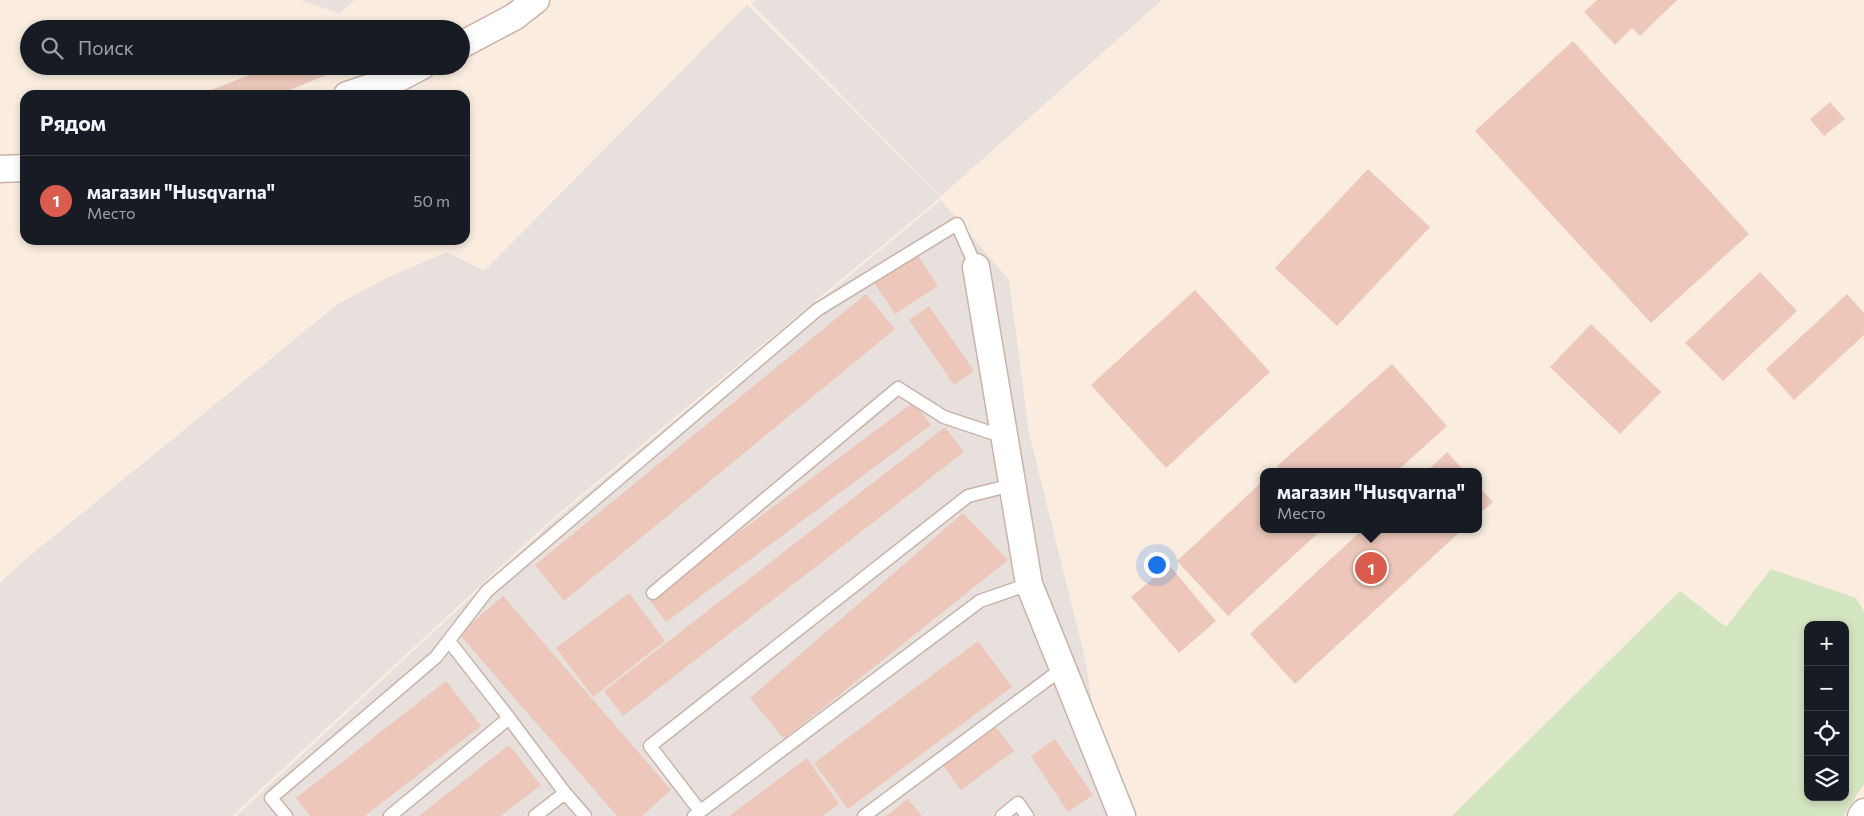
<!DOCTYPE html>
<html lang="ru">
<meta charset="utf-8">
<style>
:root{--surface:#171b24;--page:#20242c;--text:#f1f3f6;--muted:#9ea1a6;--line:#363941;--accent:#da5c4f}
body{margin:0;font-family:Commissioner,sans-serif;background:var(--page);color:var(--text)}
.controls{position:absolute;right:15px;bottom:15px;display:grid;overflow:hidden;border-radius:10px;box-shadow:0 2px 8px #0003}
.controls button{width:45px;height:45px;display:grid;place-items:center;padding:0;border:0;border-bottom:1px solid var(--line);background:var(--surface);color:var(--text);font:25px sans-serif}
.you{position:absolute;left:1156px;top:564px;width:18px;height:18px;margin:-12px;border:4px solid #fff;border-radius:50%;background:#1a73e8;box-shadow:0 0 0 8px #1a73e833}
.badge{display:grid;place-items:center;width:32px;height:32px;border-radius:50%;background:var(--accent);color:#fff;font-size:16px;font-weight:700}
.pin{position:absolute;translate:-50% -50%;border:2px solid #fff;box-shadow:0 1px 5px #0006}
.popup{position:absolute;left:1260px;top:468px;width:222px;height:65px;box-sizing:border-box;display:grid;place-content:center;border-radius:10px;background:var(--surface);filter:drop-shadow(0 1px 4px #0005);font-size:16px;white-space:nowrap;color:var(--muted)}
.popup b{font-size:19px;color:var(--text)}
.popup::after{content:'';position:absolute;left:50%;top:100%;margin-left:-10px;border:10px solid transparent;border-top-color:var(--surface)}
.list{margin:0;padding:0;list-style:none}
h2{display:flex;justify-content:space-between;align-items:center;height:65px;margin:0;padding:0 20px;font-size:21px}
h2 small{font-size:16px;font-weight:400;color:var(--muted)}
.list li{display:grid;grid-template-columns:32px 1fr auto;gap:15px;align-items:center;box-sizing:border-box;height:90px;padding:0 20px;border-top:1px solid var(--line)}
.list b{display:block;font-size:19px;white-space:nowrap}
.list p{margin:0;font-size:16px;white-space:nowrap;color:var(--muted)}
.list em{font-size:16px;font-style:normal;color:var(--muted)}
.icon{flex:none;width:28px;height:28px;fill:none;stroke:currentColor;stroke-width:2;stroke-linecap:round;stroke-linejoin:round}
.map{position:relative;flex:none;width:1864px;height:816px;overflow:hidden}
.search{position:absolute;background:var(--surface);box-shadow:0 2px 8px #0003;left:20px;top:20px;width:450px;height:55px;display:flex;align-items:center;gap:12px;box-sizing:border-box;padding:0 18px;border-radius:28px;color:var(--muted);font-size:19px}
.panel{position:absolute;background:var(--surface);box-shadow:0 2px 8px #0003;left:20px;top:90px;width:450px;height:155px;border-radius:15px}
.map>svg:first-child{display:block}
</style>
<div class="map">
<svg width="1864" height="816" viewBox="0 0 1864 816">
<rect width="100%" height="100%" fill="#faede0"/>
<path fill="#e8e0dc" d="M 300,0 L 355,0 L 339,13 Z
M 756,0 L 1162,0 L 941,196 L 752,4 Z
M 747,5 L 941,197 L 552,519 L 232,816 L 0,816 L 0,583 L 26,559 L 338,304 L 387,278 L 447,252 L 484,271 Z
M 941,200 L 1009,280 L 1029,433 L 1084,654 L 1096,724 L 1137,816 L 236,816 L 553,521 Z"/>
<path fill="#d4e5c1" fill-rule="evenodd" d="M 1771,569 L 1856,598 L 1864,611 L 1864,784 L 1843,816 L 1452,816 L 1680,591 L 1726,627 ZM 1808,625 L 1845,625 L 1845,797 L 1808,797 Z"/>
<path fill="#edc8ba" d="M 1597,0 L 1677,0 L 1640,36 L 1632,28 L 1615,45 L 1584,12 Z
M 1573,41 L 1749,234 L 1651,323 L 1475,131 Z
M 272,66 L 349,66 L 277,95 L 199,95 Z
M 1830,102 L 1845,119 L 1824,136 L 1810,119 Z
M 1368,169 L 1430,227 L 1337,326 L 1275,268 Z
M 917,254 L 938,286 L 895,314 L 874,283 Z
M 1760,272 L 1797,311 L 1723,381 L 1685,343 Z
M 1195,290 L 1270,372 L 1166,468 L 1091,385 Z
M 866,294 L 895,329 L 564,601 L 535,565 Z
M 1847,294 L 1864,313 L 1864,335 L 1794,400 L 1766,369 Z
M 929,306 L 974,371 L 954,385 L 909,320 Z
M 1591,324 L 1661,392 L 1620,434 L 1550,367 Z
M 1392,364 L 1447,426 L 1396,472 L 1282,472 L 1277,466 Z
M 914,402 L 931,425 L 666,622 L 649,599 Z
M 945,427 L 964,452 L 623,716 L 604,691 Z
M 1447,452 L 1465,472 L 1426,472 Z
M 1264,480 L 1264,529 L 1314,529 L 1318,533 L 1228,616 L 1177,561 Z
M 1478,486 L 1493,502 L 1478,515 Z
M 963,513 L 1008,560 L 784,739 L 750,698 Z
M 1363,529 L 1463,529 L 1295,684 L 1250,634 Z
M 1169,565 L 1216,621 L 1179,653 L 1131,597 Z
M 629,593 L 665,641 L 593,697 L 556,648 Z
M 503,596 L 671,790 L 642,816 L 617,816 L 459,634 Z
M 978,641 L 1012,687 L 848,809 L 814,763 Z
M 446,681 L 481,726 L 365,816 L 310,816 L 296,798 Z
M 996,727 L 1014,751 L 961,790 L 943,766 Z
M 1055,739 L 1093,795 L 1068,812 L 1031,756 Z
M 509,745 L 541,785 L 501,816 L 419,816 Z
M 807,758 L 839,804 L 822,816 L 729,816 Z
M 908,799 L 922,816 L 886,816 Z"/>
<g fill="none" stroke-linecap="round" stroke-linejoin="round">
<defs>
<path id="service" d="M 653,593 L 898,388 L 944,417 L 1004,437
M 449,641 L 509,718
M 700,811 L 650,746 L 968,496 L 1012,485
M 286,816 L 271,798 L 436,657 L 487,591 L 817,310 L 957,224 L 976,267
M 390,816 L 509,718 L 565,793
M 535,816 L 565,793 L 585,816
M 694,816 L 980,601 L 1029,584
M 864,816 L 1063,668
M 1002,816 L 1018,803 L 1027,816"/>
<path id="minor" d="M 461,45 L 514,17 L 536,0
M 347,95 L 401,77 L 422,66
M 0,169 L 25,168
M 976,267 L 1029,584 L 1122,816
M 1861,816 L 1864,812"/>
</defs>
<use href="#service" stroke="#c9b3a9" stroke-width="15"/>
<use href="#minor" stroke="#c9b3a9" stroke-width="29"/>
<use href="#service" stroke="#fff" stroke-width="12"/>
<use href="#minor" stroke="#fff" stroke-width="26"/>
</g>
</svg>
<div class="controls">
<button>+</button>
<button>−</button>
<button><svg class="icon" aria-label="locate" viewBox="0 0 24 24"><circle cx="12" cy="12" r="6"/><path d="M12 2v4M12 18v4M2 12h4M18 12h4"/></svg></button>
<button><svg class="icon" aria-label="layers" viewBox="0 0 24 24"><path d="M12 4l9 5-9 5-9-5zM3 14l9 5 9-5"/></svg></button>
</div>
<div class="you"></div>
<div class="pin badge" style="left:1371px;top:568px">1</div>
<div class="popup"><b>магазин &quot;Husqvarna&quot;</b>Место</div>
<div class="search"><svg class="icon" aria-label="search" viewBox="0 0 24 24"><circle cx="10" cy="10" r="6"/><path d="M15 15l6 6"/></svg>Поиск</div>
<section class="panel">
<h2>Рядом<small></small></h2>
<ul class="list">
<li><span class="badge">1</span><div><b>магазин &quot;Husqvarna&quot;</b><p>Место</p></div><em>50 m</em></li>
</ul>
</section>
</div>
